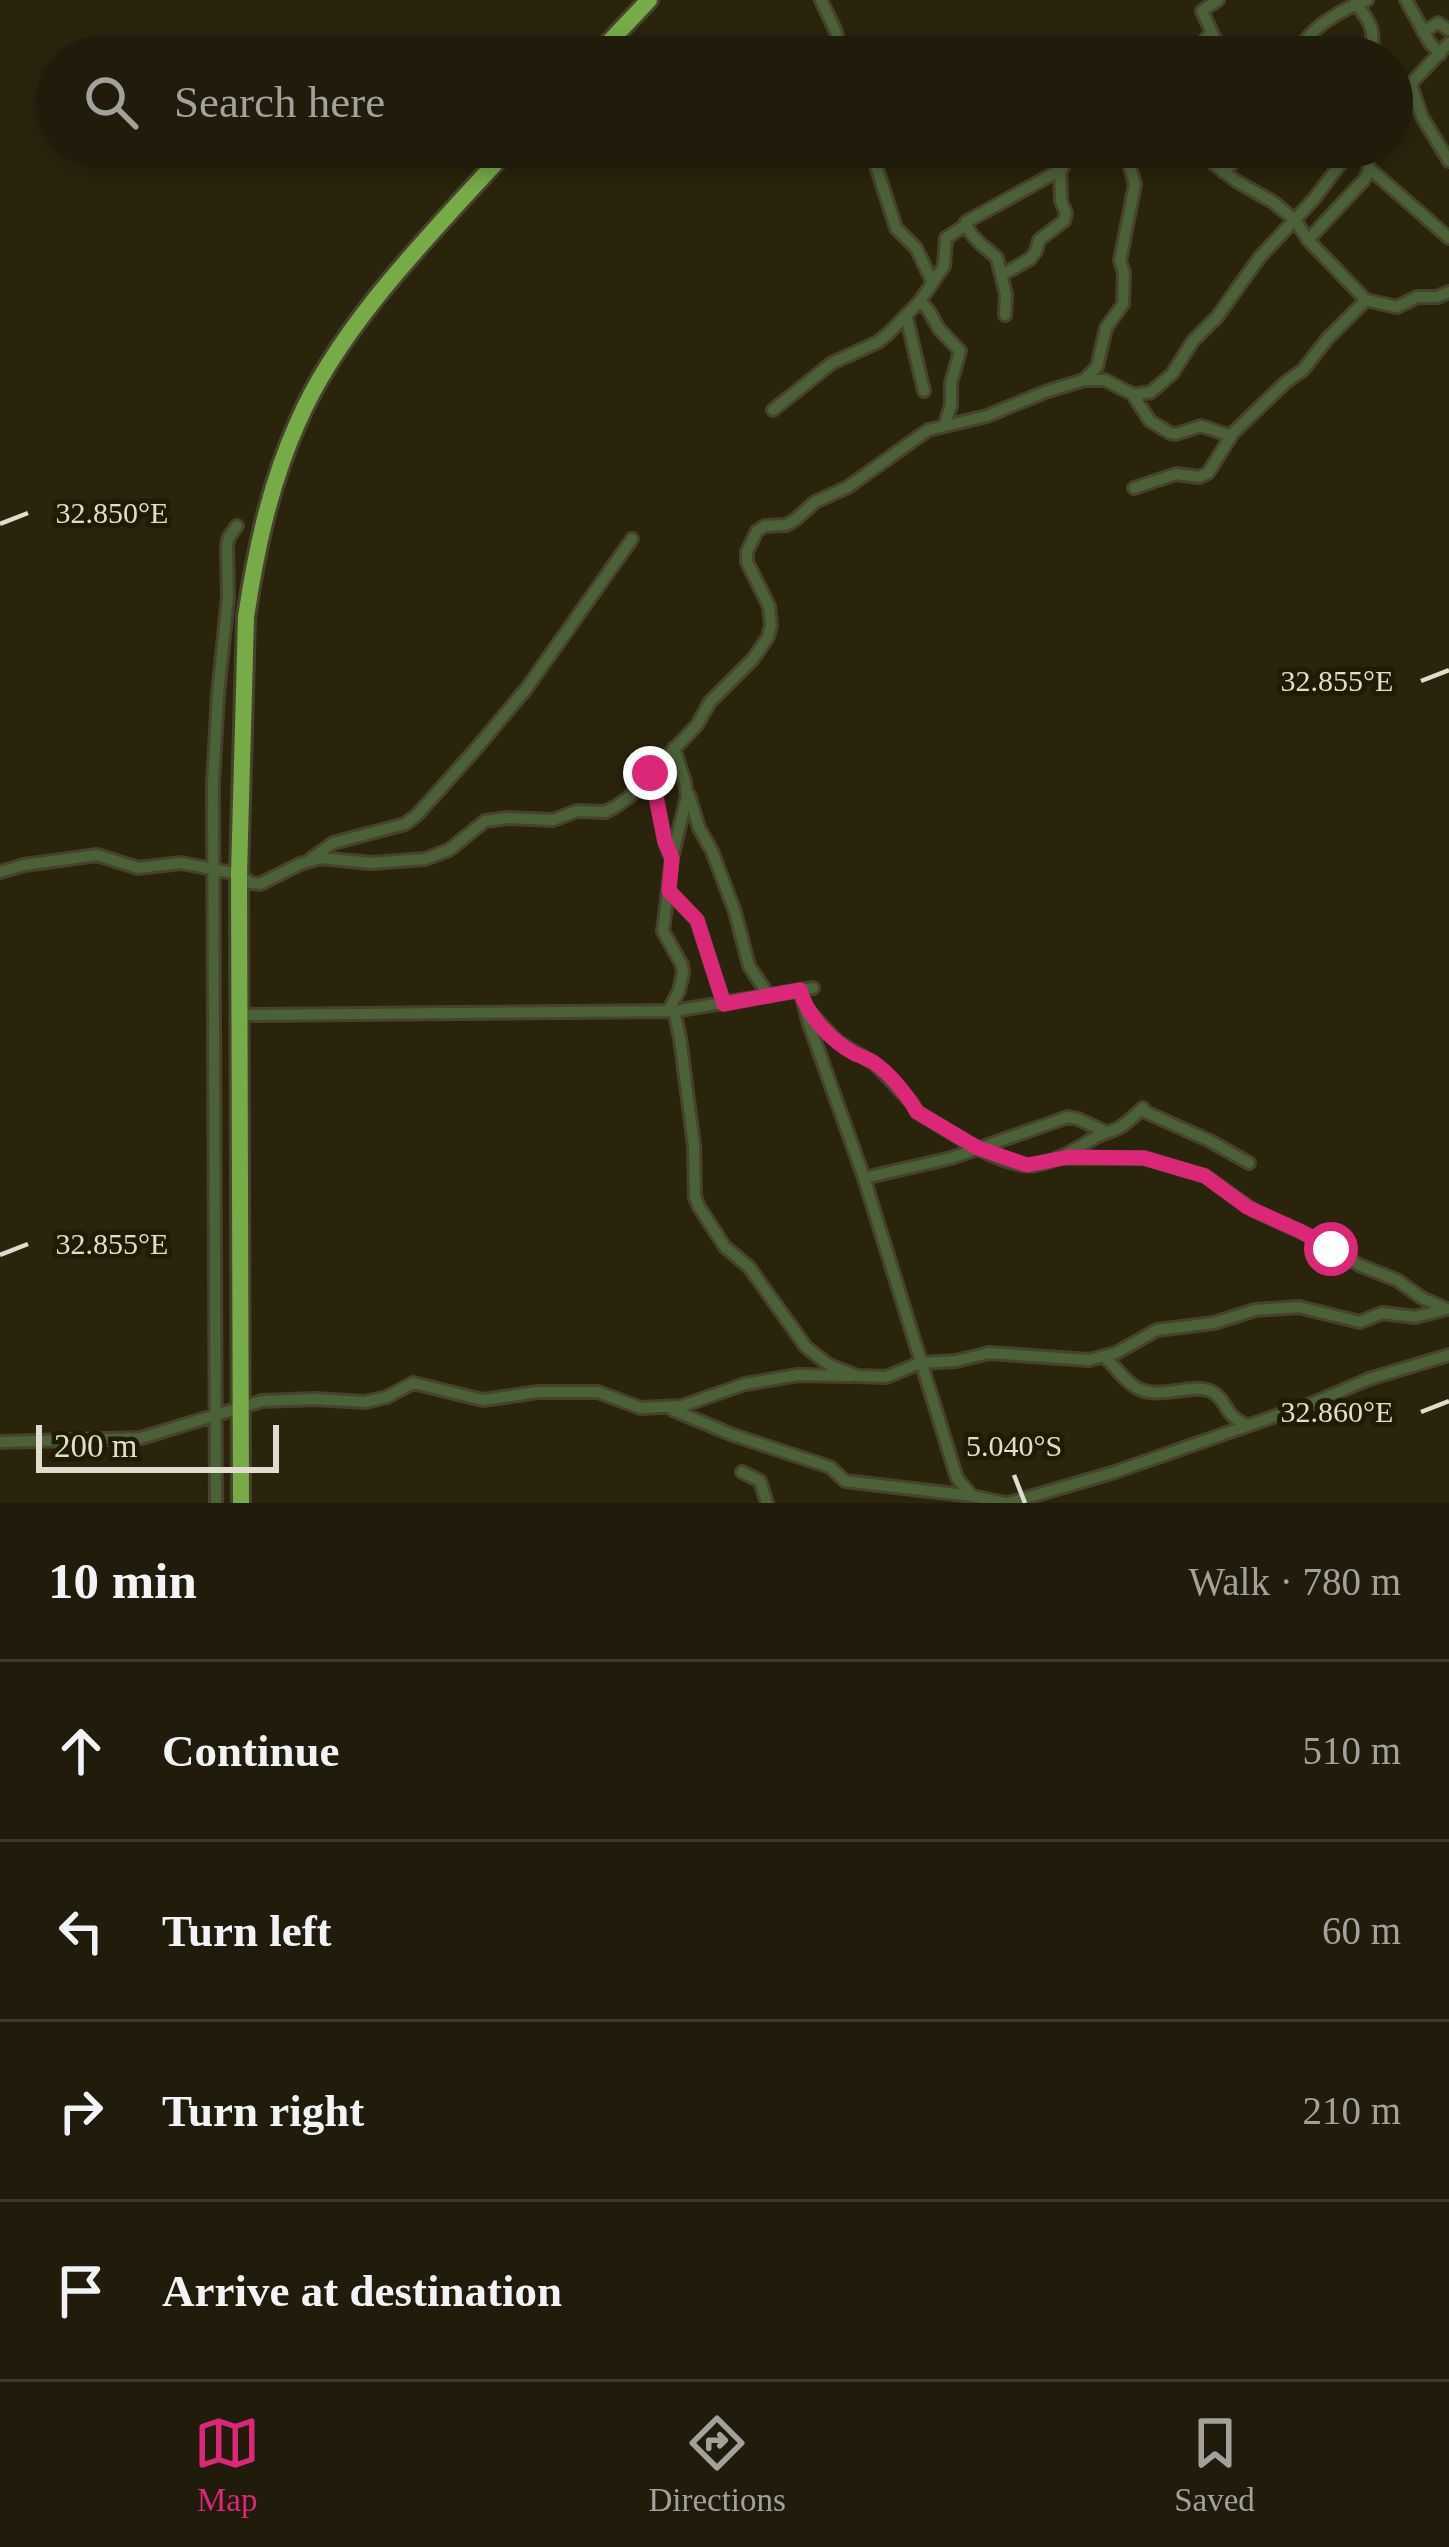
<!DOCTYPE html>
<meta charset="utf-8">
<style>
:root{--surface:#201b0a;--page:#2d2818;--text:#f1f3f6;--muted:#a2a19c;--line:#3d392b;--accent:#db2777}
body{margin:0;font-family:Georgia,serif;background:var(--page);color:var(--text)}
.scale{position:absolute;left:36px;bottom:30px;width:243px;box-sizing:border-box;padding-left:12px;border:6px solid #e0ddcf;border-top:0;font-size:33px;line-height:42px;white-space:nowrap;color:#e0ddcf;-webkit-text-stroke:9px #201b04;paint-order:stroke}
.stop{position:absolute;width:36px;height:36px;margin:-27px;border:9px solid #db2777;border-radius:50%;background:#fff}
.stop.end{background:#db2777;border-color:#fff;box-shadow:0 3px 12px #0008}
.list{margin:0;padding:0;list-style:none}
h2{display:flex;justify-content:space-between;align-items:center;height:156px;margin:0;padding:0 48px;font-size:51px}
h2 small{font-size:39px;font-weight:400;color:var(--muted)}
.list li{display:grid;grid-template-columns:78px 1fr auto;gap:36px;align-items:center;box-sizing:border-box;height:180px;padding:0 48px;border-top:3px solid var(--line)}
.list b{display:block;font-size:45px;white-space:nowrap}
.list em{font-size:39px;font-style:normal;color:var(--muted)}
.icon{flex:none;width:66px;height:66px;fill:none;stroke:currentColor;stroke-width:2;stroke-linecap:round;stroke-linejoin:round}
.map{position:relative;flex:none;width:1449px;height:1503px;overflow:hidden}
.search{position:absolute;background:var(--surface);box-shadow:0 6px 18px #0003;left:36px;right:36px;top:36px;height:132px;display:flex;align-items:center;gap:30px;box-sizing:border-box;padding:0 42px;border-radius:66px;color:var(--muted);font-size:45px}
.sheet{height:876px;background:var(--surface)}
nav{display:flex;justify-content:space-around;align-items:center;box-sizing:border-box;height:168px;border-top:3px solid var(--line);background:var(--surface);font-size:33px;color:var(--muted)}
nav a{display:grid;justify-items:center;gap:6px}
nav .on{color:var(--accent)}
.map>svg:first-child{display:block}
</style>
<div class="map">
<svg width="1449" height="1503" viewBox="0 0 1449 1503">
<rect width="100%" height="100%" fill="#2a240d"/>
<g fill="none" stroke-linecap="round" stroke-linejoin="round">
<defs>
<path id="minor" d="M 821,0 L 836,32 L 842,57
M 1406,0 L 1430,43 L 1440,54
M 1355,3 C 1373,24 1374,30 1372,57
M 1423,32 L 1438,23 L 1449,30
M 1192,57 L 1211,32
M 1209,57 L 1216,41 L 1202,11 L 1218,0
M 1298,57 C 1303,30 1343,9 1367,0
M 1411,85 L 1422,117 L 1449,161
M 1392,104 L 1449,43
M 870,147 L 896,228 L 916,248 L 932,281
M 1192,147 L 1236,181 L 1273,202 L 1295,220 L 1308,240 L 1366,300 L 1397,307 L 1417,297 L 1437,297 L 1449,292
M 1360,147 L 1370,169 L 1449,238
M 1223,172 L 1251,147
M 1308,240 L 1364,180 L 1370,169
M 1002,275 L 1030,259 L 1036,251 L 1039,240 L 1064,221 L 1066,213 L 1061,201 L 1060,170
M 920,301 L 929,311 L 939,329 L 960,351 L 951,383 L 951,405 L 945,424
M 906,315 L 924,391
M 1005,315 L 1006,295 L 997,258 C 986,247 970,239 966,222 L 1062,169 L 1073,147
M 1084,380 L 1097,367 L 1106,328 L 1123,304 L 1124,273 L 1120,261 L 1135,184 L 1124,147
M 1133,395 L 1150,421 L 1170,433 L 1176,434 L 1201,426 L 1231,436
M 773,410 L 832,363 L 878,342 L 889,333 L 920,301 L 944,266 L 946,238 L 966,225
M 1134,488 L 1176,474 L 1199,477 L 1208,473 L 1233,433 L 1286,382 L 1303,370 L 1328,338 L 1366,300
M 651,771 L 665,842 L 670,855
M 689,795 L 699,828 L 712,851 L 735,912 L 749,966 L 769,996
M 311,859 L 333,843 L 405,824 L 417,815 L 475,750 L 526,689 L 632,539
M 0,872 L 24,865 L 97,855 L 138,868 L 181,863 L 239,874 L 251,883 L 260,884 L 300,864 L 321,858 L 371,863 L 425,859 L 449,850 L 485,821 L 507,818 L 553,820 L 577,811 L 605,812 L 615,807 L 629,797 L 697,725 L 710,702 L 753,659 L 768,637 L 771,625 L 769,606 L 747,562 L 747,552 L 757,531 L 765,526 L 786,525 L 795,520 L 815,502 L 848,487 L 928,430 L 987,416 L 1045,392 L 1084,380 L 1105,380 L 1134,395 L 1151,392 L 1172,374 L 1193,341 L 1217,317 L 1259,258 L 1314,199 L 1353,147
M 669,891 L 697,920 L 724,1004
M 800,990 L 809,1024 L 864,1178 L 957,1478 L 972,1496 L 1005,1503
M 805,1007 L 837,1041 L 875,1064 L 912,1103 L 917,1112 C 947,1129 1001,1170 1036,1165 C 1058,1161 1077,1148 1096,1137 C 1104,1133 1114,1131 1122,1126 C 1129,1121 1136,1114 1143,1108
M 668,1011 L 679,991 L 683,973 L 682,965 L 663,931 L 672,858 L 687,796 L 685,782 L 674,748
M 674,1011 L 680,1038 L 694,1146 L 695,1197 L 699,1207 L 725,1247 L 749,1267 L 806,1347 L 829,1365 L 857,1376 L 886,1377 L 920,1363 L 956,1361 L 989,1353 L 1089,1360 L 1116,1353 L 1157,1330 L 1214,1323 L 1255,1310 L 1299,1307 L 1360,1322 L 1382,1313 L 1415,1317 L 1447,1309
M 241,1015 L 674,1011 L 813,988
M 1141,1110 L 1210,1141 L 1249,1163
M 1057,1158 L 1144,1158 L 1205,1176 L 1253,1210 L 1314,1238 L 1359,1265 L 1397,1280 L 1422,1298 L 1447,1309
M 864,1178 L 951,1158 L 1068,1117 L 1078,1119 L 1106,1132
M 1104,1357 C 1116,1366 1125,1383 1139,1389 C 1163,1400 1196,1381 1214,1393 C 1229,1403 1223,1415 1247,1425
M 673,1410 L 733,1435 L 830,1467 L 845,1481 L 972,1496
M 0,1442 L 141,1438 L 262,1401 L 315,1399 L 365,1402 L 387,1397 L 413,1383 L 483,1400 L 538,1392 L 598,1392 L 641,1408 L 682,1406 L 745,1384 L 798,1375 L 851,1376
M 742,1472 L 760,1481 L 767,1503
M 216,1503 L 213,784 L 218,694 L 228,597 L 227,546 L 229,537 L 237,526
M 1009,1503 L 1115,1472 L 1313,1403 L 1369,1379 L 1449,1355"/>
<path id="trunk" d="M 595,57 L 649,0
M 241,1503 L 239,874 L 246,617 C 256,550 270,484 298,422 C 341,322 437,228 510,147"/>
</defs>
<use href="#minor" stroke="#47422c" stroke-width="16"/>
<use href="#trunk" stroke="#47422c" stroke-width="22"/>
<use href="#minor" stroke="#4b6239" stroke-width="10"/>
<use href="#trunk" stroke="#76ab48" stroke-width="16"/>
</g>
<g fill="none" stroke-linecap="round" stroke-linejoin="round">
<path stroke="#db2777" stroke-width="15" d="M 650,773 L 651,772 L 665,842 L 672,858 L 669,891 L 697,920 L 724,1004 L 800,990 C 807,1015 831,1041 855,1054 C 856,1054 872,1061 873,1062 C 889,1072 908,1096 917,1112 L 978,1148 L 1027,1165 L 1069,1157 L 1144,1158 L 1205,1176 L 1247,1207 L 1302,1232 L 1331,1249"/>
</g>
<path fill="none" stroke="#e0ddcf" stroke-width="4.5" d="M 0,524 L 28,513M 1421,681 L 1449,670M 0,1255 L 28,1244M 1421,1412 L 1449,1401M 1014,1475 L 1025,1503"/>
<g font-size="30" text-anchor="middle" fill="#e0ddcf" stroke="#201b04" stroke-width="10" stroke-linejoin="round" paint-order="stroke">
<text x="112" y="523">32.850°E</text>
<text x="1337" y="691">32.855°E</text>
<text x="112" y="1254">32.855°E</text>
<text x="1337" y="1422">32.860°E</text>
<text x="1014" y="1456">5.040°S</text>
</g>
</svg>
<div class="scale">200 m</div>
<div class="stop" style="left:1331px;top:1249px"></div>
<div class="stop end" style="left:650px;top:773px"></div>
<div class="search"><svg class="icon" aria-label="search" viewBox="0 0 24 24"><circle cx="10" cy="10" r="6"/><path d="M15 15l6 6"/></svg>Search here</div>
</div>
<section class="sheet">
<h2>10 min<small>Walk · 780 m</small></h2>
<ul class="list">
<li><svg class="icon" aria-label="ahead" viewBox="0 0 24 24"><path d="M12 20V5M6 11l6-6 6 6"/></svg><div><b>Continue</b></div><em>510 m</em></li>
<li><svg class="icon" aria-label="left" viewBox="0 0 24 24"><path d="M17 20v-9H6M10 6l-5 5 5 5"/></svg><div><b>Turn left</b></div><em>60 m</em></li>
<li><svg class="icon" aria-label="right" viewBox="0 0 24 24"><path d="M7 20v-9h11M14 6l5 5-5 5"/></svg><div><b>Turn right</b></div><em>210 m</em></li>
<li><svg class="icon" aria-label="arrive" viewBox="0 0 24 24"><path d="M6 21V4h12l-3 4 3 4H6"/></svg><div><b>Arrive at destination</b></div></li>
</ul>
</section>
<nav>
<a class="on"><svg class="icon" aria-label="map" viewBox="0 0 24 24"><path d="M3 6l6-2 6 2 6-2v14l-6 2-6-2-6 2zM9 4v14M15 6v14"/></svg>Map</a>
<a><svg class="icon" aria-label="directions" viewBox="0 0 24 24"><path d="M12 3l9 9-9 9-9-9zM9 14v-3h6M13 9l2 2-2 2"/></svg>Directions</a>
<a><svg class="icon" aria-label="saved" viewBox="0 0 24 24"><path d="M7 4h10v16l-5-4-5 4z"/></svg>Saved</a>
</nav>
